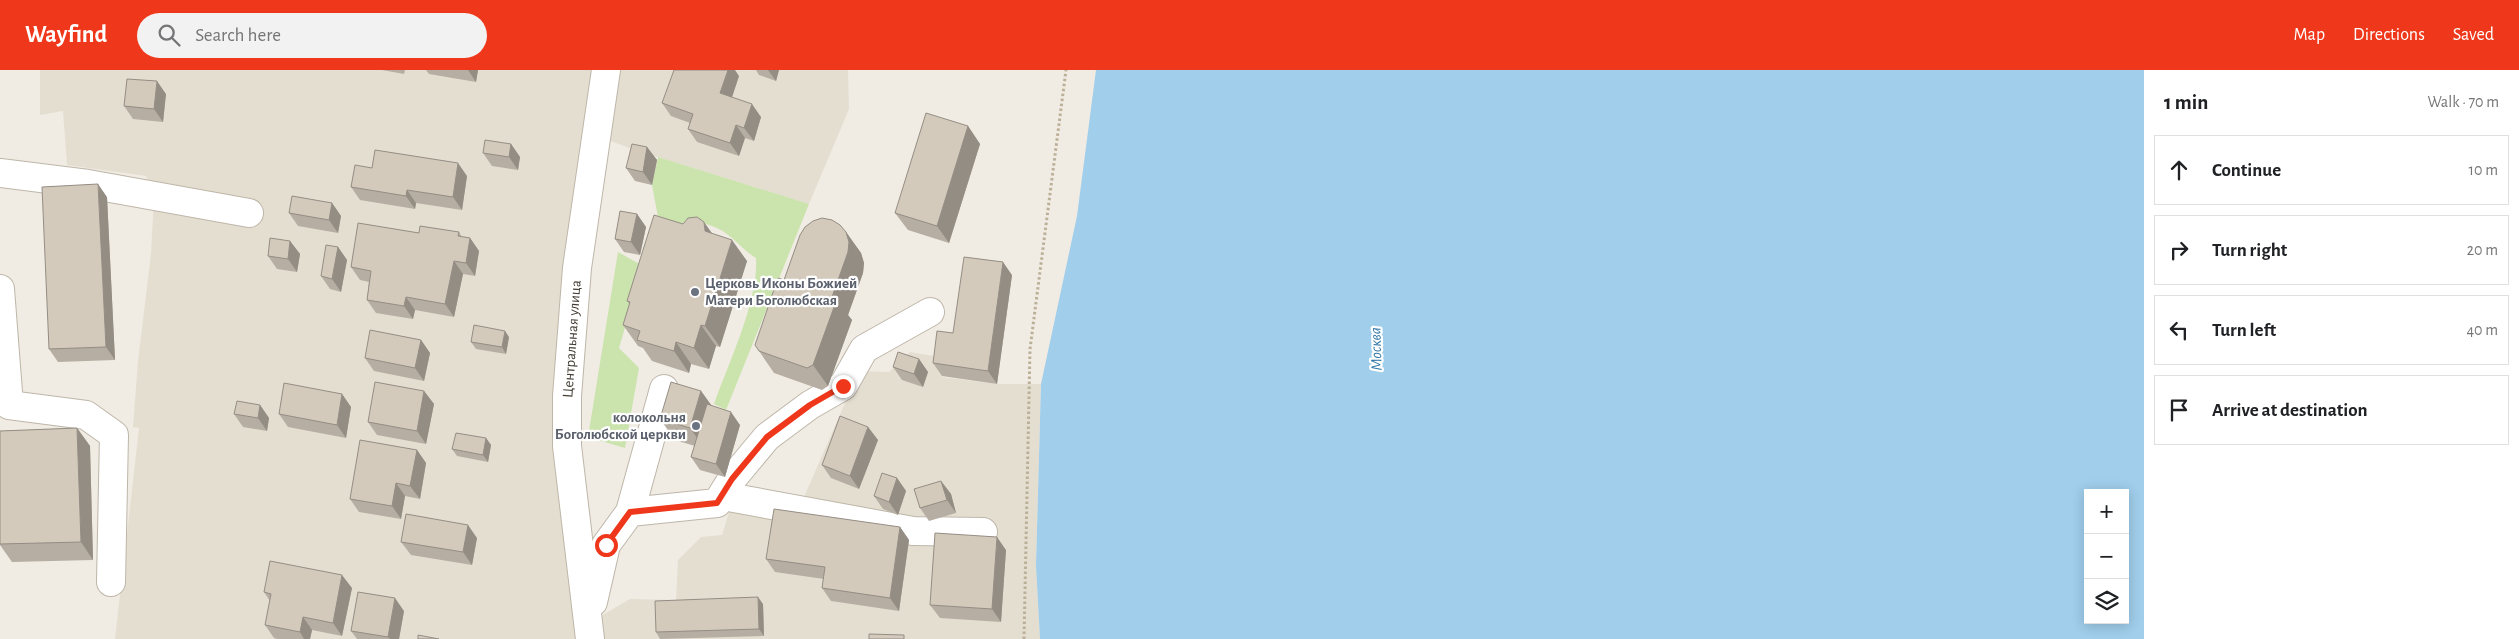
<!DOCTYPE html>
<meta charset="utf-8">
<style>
:root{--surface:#fff;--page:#f2f2f2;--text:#202124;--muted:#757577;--line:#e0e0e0;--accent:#ef381b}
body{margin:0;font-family:"Alegreya Sans",sans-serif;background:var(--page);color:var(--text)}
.controls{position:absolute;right:15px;bottom:15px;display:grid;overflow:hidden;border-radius:0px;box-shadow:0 2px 12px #0003}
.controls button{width:45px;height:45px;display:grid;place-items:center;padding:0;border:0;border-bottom:1px solid var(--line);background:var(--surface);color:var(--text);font:25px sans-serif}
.stop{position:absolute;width:15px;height:15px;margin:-11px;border:4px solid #ef381b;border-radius:50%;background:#fff}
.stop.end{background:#ef381b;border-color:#fff;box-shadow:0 1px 5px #0008}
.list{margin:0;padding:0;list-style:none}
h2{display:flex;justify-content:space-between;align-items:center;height:65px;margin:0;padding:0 20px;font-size:21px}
h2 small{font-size:16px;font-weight:400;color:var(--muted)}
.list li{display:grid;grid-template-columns:32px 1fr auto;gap:15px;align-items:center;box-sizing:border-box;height:70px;margin:0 10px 10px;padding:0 10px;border:1px solid var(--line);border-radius:0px}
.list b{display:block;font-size:19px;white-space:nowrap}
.list em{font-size:16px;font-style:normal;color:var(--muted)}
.icon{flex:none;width:28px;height:28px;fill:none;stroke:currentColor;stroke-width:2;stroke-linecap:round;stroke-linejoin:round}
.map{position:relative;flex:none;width:2144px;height:569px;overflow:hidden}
header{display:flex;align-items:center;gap:30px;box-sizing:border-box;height:70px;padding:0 25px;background:var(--accent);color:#fff}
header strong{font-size:24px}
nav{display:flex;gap:28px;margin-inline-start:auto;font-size:18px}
.search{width:350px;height:45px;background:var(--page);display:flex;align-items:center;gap:12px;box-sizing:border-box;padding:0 18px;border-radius:28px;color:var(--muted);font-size:19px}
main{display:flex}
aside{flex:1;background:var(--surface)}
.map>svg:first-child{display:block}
</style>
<header>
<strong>Wayfind</strong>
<div class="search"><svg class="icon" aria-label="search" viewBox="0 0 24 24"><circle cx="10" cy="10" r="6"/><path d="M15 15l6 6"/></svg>Search here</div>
<nav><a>Map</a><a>Directions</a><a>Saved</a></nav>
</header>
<main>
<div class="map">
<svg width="2144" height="569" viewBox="0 0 2144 569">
<rect width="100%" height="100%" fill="#f0ece3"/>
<path fill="#e4ded1" d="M 40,0 L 848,0 L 849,39 L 809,134 L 635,80 L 597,66 L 567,326 L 589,553 L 630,529 L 676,530 L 678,490 L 701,467 L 722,465 L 733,429 L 798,441 L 859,301 L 889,302 L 910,282 L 945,288 L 942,307 L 997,314 L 1041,314 L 1036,496 L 1040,569 L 115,569 L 139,358 L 133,357 L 138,291 L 151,184 L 154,126 L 146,106 L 67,95 L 63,41 L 40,45 Z"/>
<path fill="#cbe3ad" d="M 658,87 L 809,134 L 726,340 L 714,334 C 728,294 759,230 756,188 C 746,182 740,175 732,168 C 711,149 685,149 660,158 L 652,115 Z
M 618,182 L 643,196 L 619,278 L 639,298 L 625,378 L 588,367 Z"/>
<path fill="#a0ceeb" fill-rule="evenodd" d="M 1096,0 L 2144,0 L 2144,569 L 1040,569 L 1036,496 L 1041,314 L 1077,146 ZM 2088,423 L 2125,423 L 2125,550 L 2088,550 Z"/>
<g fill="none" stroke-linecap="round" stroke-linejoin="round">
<defs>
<path id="minor" d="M 0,103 L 88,114 L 249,143
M 0,219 L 9,335 L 86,345 L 114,365 L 111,512
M 723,426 L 913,461 L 983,462
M 630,442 L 664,319
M 593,532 L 606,475 L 630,442 L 717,433 L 732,409 L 767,367 L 810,335 L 843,316 L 864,279 L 930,242
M 590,569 L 567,376 L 567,326 L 577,198 L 606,0"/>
</defs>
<use href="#minor" stroke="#beb6a9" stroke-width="30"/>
<path stroke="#bcaf98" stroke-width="3" stroke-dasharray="2.5 2.5" stroke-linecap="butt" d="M 1024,569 L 1030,279 L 1066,0"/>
<use href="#minor" stroke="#fff" stroke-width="28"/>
</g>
<path fill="#b6aea2" d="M 382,0 L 405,0 L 404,4 Z
M 426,0 L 478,0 L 476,12 L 429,4 Z
M 756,0 L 779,0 L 776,11 L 759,5 Z
M 739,6 L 732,27 L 761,47 L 754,71 L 745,68 L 739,86 L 697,72 L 688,59 L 690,53 L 671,46 L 662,33 Z
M 166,24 L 163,52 L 133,49 L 124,36 Z
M 968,56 L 980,74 L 949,173 L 908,160 L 895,143 Z
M 511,74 L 520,87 L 518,100 L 492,96 L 483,83 Z
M 647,77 L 657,90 L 652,115 L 635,111 L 626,98 Z
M 372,98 L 467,106 L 462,140 L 416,133 L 415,139 L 360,130 L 351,117 Z
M 107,127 L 115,290 L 58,292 L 49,279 Z
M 332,133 L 341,146 L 338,163 L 298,156 L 289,143 Z
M 637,144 L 646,157 L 640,185 L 624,182 L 615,169 Z
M 459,162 L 462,167 L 470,168 L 479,181 L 475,206 L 463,204 L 454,247 L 415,240 L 413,249 L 376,243 L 367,230 L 369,212 L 360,210 L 351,197 L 419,163 Z
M 846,162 L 861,183 L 864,193 L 863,203 L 848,245 L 852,250 L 828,316 L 822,320 L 774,303 L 759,281 L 784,210 Z
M 712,164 L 747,191 L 720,277 L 716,276 L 709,299 L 691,294 L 689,303 L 652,291 L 643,278 L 638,276 L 623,255 L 630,235 L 627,231 Z
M 290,171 L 300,184 L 297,202 L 277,199 L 268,186 Z
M 338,177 L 347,190 L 341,222 L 330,219 L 321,206 Z
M 1012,205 L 997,314 L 942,306 L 933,293 Z
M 509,267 L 506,284 L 476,279 L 471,272 Z
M 421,270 L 430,283 L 424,311 L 374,301 L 365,288 Z
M 919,289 L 928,302 L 923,317 L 902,310 L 893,297 Z
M 424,321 L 434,334 L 426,374 L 377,365 L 368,352 Z
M 701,321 L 712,336 L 740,355 L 725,407 L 700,400 L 691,387 L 695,376 L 675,370 L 660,349 Z
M 342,324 L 351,337 L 346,368 L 288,357 L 279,344 Z
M 260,335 L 269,348 L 267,361 L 243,357 L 234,344 Z
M 868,357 L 878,370 L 859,419 L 831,408 L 822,395 Z
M 77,358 L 90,376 L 93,490 L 12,492 L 0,475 L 0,361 Z
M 486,368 L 491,375 L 488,392 L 457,386 L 452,379 Z
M 417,380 L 426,393 L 420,429 L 405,426 L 401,449 L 359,442 L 350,429 Z
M 897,408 L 906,421 L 898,445 L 883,439 L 874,426 Z
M 941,411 L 951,424 L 956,443 L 929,451 L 920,438 Z
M 900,457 L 909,470 L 899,541 L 831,531 L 822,518 L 824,509 L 775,502 L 766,489 Z
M 477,468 L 472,495 L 411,485 L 401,472 Z
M 1006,480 L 1001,552 L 940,548 L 930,535 Z
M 352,518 L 342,566 L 312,560 L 310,569 L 277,569 L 274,568 L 265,555 L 270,531 L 264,522 Z
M 763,534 L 764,566 L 660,569 L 656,562 Z
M 404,541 L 399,569 L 357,569 L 351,561 Z"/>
<path fill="#948d84" d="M 468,0 L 478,0 L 476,12 Z
M 728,0 L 735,0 L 739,6 L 729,36 L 720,23 Z
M 768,0 L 779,0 L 776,11 Z
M 157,11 L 166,24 L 163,52 L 154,39 Z
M 752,34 L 761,47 L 754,71 L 744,58 Z
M 736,55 L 745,68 L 739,86 L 730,73 Z
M 968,56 L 980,74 L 949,173 L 937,156 Z
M 511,74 L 520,87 L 518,100 L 509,87 Z
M 647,77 L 657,90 L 652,115 L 643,102 Z
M 458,93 L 467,106 L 462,140 L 453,127 Z
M 98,114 L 107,127 L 115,290 L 106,277 Z
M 407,120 L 416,133 L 415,139 L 406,126 Z
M 332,133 L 341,146 L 338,163 L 329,150 Z
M 637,144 L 646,157 L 640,185 L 631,172 Z
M 704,152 L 719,173 L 705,161 Z
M 846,162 L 861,183 L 864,193 L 863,203 L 848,245 L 852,250 L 828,316 L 813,295 L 832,227 Z
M 470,168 L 479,181 L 475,206 L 466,193 Z
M 732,170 L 747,191 L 720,277 L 705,256 Z
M 290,171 L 300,184 L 297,202 L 288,189 Z
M 338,177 L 347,190 L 341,222 L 332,209 Z
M 454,191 L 463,204 L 454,247 L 445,234 Z
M 1003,192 L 1012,205 L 997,314 L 988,301 Z
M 406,227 L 415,240 L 413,249 L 404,236 Z
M 701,255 L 716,276 L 709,299 L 694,278 Z
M 505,261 L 509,267 L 506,284 L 502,277 Z
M 421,270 L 430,283 L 424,311 L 415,298 Z
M 676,272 L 691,294 L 689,303 L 674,281 Z
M 919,289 L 928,302 L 923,317 L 914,304 Z
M 424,321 L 434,334 L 426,374 L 417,361 Z
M 701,321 L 716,342 L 705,379 L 690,358 Z
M 342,324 L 351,337 L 346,368 L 337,355 Z
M 260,335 L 269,348 L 267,361 L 258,348 Z
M 731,342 L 740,355 L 725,407 L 716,394 Z
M 868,357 L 878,370 L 859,419 L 850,406 Z
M 77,358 L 90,376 L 93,490 L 81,472 Z
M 486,368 L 491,375 L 488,392 L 483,385 Z
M 417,380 L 426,393 L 420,429 L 410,416 Z
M 897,408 L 906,421 L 898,445 L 889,432 Z
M 941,411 L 951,424 L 956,443 L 947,430 Z
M 396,413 L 405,426 L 401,449 L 392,436 Z
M 468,455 L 477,468 L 472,495 L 463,482 Z
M 900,457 L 909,470 L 899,541 L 890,528 Z
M 997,467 L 1006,480 L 1001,552 L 992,539 Z
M 342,505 L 352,518 L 342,566 L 333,553 Z
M 758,527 L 763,534 L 764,566 L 759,559 Z
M 395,528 L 404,541 L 399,569 L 390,569 L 388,567 Z
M 303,547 L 312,560 L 310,569 L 304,569 L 300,562 Z"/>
<path fill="#d4cabc" stroke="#948d84" d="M 674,0 L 728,0 L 720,23 L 752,34 L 744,58 L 736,55 L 730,73 L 688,59 L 693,44 L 662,33 Z
M 127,9 L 157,11 L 154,39 L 124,36 Z
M 926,43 L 968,56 L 937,156 L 895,143 Z
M 485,70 L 511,74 L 509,87 L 483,83 Z
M 632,74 L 647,77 L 643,102 L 626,98 Z
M 375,80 L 458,93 L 453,127 L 407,120 L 406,126 L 351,117 L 355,95 L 372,98 Z
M 98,114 L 106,277 L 49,279 L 42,117 Z
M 292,126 L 332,133 L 329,150 L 289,143 Z
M 620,141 L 637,144 L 631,172 L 615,169 Z
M 654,145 L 683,154 L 688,148 L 697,147 L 704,152 L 705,161 L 732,170 L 705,256 L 701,255 L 694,278 L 676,272 L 674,281 L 637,270 L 640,261 L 623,255 L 630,232 L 627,231 Z
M 822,148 L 832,150 L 840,155 L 846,162 L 849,172 L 848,182 L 832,227 L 837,229 L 813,295 L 807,298 L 759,281 L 755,275 L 778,208 L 784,210 L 800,165 L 805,157 L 813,151 Z
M 358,153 L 419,163 L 420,156 L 459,162 L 458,166 L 470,168 L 466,193 L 454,191 L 445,234 L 406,227 L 404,236 L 367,230 L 371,201 L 351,197 Z
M 270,168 L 290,171 L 288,189 L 268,186 Z
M 326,175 L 338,177 L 332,209 L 321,206 Z
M 964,187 L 1003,192 L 988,301 L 933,293 L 937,261 L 953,263 Z
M 474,255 L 505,261 L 502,277 L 471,272 Z
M 370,260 L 421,270 L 415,298 L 365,288 Z
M 898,282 L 919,289 L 914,304 L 893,297 Z
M 375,312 L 424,321 L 417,361 L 368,352 Z
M 671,312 L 701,321 L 690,358 L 660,349 Z
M 284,313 L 342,324 L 337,355 L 279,344 Z
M 237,331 L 260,335 L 258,348 L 234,344 Z
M 707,334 L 731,342 L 716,394 L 691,387 Z
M 840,346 L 868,357 L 850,406 L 822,395 Z
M 77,358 L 81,472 L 0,474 L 0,361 Z
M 456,363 L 486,368 L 483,385 L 452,379 Z
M 360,370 L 417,380 L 410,416 L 396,413 L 392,436 L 350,429 Z
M 882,403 L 897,408 L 889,432 L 874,426 Z
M 941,411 L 947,430 L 920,438 L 914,419 Z
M 774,439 L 900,457 L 890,528 L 822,518 L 825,497 L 766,489 Z
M 406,444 L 468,455 L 463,482 L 401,472 Z
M 935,463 L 997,467 L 992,539 L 930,535 Z
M 270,491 L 342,505 L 333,553 L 303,547 L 300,562 L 265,555 L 271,524 L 264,522 Z
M 358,522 L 395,528 L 388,567 L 351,561 Z
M 758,527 L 759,559 L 656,562 L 655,531 Z
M 869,564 L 904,565 L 904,569 L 869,569 Z
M 418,565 L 439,569 L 418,569 Z"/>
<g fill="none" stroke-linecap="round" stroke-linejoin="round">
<path stroke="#ef381b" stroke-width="6" d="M 606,475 L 630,442 L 717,433 L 732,409 L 767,367 L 810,335 L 843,316"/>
</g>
<g fill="#6b7280" stroke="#fff" stroke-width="2">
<circle cx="695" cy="222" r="5"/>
<circle cx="696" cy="356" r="5"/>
</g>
<g text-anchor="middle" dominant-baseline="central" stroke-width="4.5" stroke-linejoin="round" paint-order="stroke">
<g font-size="15" font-weight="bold" fill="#5b616d" stroke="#fff" text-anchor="start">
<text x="705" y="213">Церковь Иконы Божией<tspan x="705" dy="17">Матери Боголюбская</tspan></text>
<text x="686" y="347" text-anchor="end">колокольня<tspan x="686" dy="17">Боголюбской церкви</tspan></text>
</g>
<g font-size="15" fill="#423c33" stroke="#fff">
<text transform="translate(572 269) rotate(-86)">Центральная улица</text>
</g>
<g font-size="16" font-style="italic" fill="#3377a7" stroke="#fff">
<text transform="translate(1376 279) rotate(-92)">Москва</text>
</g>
</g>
</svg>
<div class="controls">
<button>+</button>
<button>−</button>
<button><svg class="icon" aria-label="layers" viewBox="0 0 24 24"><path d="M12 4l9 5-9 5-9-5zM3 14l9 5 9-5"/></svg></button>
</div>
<div class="stop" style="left:606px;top:475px"></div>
<div class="stop end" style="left:843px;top:316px"></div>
</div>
<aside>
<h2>1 min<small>Walk · 70 m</small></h2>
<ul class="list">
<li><svg class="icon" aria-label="ahead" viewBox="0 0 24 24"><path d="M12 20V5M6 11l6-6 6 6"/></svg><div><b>Continue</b></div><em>10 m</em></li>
<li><svg class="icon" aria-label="right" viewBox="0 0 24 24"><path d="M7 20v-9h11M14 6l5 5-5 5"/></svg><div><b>Turn right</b></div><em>20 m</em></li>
<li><svg class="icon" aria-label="left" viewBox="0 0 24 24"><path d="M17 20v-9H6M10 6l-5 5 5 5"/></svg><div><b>Turn left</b></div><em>40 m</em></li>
<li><svg class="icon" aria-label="arrive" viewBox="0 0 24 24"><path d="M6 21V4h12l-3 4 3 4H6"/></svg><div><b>Arrive at destination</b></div></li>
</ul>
</aside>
</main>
